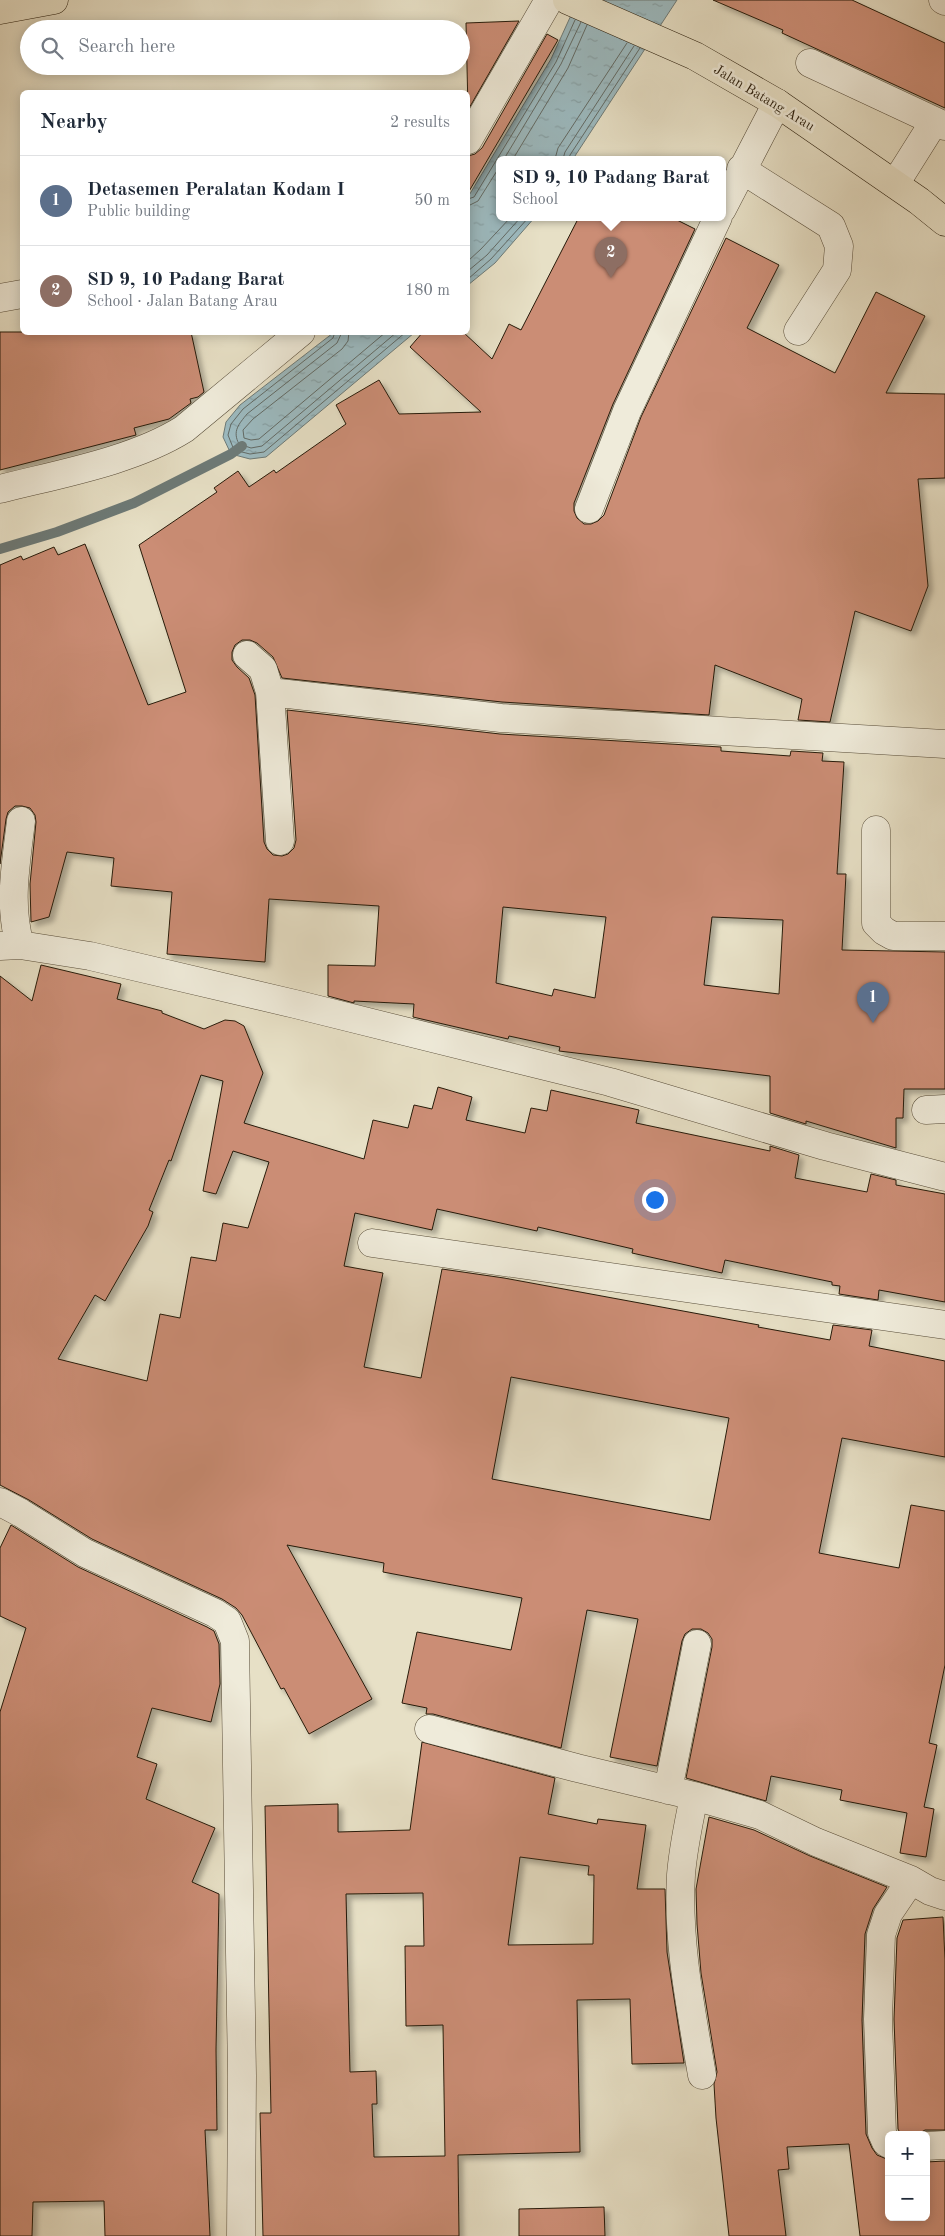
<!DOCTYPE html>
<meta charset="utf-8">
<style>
:root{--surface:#fff;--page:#f2f2f3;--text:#1f2937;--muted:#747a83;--line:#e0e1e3;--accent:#2563eb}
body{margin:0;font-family:"Old Standard TT",serif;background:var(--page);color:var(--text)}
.controls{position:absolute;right:15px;bottom:15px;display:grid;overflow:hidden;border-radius:8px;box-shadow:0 2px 12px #0003}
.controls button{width:45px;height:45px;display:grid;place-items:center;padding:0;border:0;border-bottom:1px solid var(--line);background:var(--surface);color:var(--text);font:25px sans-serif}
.you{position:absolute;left:654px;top:1199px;width:18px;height:18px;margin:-12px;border:4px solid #fff;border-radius:50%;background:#1a73e8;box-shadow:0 0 0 8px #1a73e833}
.badge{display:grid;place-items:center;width:32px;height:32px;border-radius:50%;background:var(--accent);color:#fff;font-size:16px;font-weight:700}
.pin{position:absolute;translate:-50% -41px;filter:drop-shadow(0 1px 2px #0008)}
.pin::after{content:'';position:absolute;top:26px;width:18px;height:15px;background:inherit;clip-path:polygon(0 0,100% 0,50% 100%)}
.popup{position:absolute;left:496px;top:156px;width:230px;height:65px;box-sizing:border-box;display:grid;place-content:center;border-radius:8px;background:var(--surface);filter:drop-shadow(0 1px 4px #0005);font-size:16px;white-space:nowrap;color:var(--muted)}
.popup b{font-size:19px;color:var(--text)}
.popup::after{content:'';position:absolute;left:50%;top:100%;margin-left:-10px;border:10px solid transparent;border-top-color:var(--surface)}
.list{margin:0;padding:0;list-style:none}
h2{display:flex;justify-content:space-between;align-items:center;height:65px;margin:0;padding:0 20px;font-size:21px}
h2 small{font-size:16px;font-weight:400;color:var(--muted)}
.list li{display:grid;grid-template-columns:32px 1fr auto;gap:15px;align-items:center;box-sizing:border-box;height:90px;padding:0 20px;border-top:1px solid var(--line)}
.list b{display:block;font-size:19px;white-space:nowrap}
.list p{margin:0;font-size:16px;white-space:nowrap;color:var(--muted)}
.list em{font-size:16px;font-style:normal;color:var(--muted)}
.icon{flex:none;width:28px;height:28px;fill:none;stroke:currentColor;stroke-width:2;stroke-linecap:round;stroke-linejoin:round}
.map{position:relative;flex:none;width:945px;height:2236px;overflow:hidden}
.search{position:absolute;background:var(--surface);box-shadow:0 2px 12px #0003;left:20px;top:20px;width:450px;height:55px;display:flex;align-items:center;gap:12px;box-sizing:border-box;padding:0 18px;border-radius:28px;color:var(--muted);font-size:19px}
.panel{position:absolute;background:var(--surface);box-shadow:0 2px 12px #0003;left:20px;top:90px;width:450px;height:245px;border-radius:8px}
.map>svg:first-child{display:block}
</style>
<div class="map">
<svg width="945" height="2236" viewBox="0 0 945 2236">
<defs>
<pattern id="water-ripples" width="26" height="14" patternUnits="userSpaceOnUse" patternTransform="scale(1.25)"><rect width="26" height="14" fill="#9cbac0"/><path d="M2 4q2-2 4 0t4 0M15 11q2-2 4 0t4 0" fill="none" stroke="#869fa4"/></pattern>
<filter id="shadow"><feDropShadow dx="4.5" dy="4.5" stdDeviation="2.5" flood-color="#0004"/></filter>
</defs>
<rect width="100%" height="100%" fill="#e7e0c6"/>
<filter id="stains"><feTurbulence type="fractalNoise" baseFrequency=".004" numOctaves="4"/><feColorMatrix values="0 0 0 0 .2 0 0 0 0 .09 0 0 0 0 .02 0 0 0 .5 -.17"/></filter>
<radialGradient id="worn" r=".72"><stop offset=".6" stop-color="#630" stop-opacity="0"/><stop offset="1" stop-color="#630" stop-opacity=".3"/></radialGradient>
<path fill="url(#water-ripples)" stroke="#6d7a77" d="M 578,0 L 677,0 L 573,159 L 500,159 L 500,217 L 535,217 L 495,263 L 468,285 L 468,197 L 551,59 Z
M 333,333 L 414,333 L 266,457 L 250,459 L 231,454 L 223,437 L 226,422 L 240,405 Z"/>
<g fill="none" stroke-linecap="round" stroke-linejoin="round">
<path stroke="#626a65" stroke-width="1" d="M 504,159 L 561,64 L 581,22
M 513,159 L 568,68 L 587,25
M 555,159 L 558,148 L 627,43
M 563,159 L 565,152 L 634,46
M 569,159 L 570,155 L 640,48
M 468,199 L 474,197 L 556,62 L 575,20
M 468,206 L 478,201 L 500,166
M 468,261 L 481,249 L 511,217
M 468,271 L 487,255 L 521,217
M 468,279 L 491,259 L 529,217
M 335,332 L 333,338 L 243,409 L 231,424 L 228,435 L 234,450 L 250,454 L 264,452 L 406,332
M 342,332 L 337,343 L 247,414 C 239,424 232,431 239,444 L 251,448 L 262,446 L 397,332
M 349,332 L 348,341 L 342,349 L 253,419 L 243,430 L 244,438 L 251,440 L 259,439 L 386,332"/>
<path stroke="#6d7a77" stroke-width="10" d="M 0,549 L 57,532 L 134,503 L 231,454 L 242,446"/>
</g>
<path fill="#cb8d75" stroke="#271b0a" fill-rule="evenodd" filter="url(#shadow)" d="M 713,0 L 852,0 L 945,43 L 945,108 L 782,33 L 783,30 Z
M 519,21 L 468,110 L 466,23 Z
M 547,34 L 558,40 L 468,193 L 468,156 L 475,154 L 482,148 Z
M 579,217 L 671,217 L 695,229 L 613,404 L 574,503 L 574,511 L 577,518 L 584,524 L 591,524 L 598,521 L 604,515 L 641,417 L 726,238 L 779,265 L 747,328 L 835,373 L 876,292 L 925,316 L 886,393 L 945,394 L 945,478 L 918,479 L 928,586 L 911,631 L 855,611 L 830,722 L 798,720 L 802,699 L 715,665 L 709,715 L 502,702 L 282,678 L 273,657 L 257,643 L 250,640 L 242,640 L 235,645 L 232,652 L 232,660 L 237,667 L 249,678 L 255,695 L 264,842 L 267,849 L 273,855 L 282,856 L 288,854 L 294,848 L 296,840 L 287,710 L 500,734 L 721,747 L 721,751 L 790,756 L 791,751 L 823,753 L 822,761 L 844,762 L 837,874 L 846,874 L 842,950 L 945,952 L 945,1089 L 904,1089 L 903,1118 L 896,1118 L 896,1148 L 806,1121 L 806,1124 L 770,1113 L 770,1076 L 559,1051 L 560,1047 L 509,1036 L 508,1039 L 413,1017 L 414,1004 L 354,1001 L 354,1003 L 328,996 L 328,965 L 375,966 L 379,906 L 269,899 L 265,962 L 167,954 L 172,892 L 111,886 L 114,858 L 67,852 L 49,917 L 31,922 L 30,884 L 36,822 L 35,815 L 30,808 L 22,806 L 15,806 L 8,812 L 6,819 L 0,864 L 0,565 L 21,556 L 23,560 L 54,547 L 58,555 L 85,544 L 148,705 L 186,692 L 139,545 L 217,492 L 214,488 L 238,471 L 249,487 L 274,470 L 276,473 L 346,424 L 336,405 L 379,380 L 399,414 L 481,412 L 410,347 L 423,332 L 463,332 L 492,359 L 509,324 L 521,330 ZM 503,907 L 606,917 L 595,998 L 554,989 L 552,996 L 496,983 ZM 712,917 L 783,920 L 779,994 L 704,985 Z
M 0,332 L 191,332 L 204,392 L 198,397 L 190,399 L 191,403 L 169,419 L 134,428 L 136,435 L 0,470 Z
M 41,965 L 121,984 L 117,999 L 162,1011 L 162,1013 L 204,1029 L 225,1020 L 235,1021 L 244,1026 L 263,1073 L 244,1123 L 364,1159 L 373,1120 L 408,1128 L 414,1105 L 432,1109 L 438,1087 L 472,1097 L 466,1120 L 525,1133 L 531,1108 L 547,1111 L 551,1090 L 639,1110 L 636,1123 L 770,1151 L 770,1146 L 799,1155 L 795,1178 L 867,1192 L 871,1174 L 896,1180 L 896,1185 L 945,1194 L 945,1302 L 879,1290 L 878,1300 L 839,1294 L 840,1286 L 832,1285 L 832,1282 L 725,1260 L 722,1273 L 632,1253 L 633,1249 L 538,1227 L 537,1231 L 437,1209 L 432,1230 L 355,1213 L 344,1266 L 383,1273 L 364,1367 L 421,1378 L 442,1269 L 504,1278 L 759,1325 L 758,1327 L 830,1340 L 833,1325 L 872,1330 L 869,1346 L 945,1361 L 945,1457 L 842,1438 L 819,1553 L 899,1568 L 911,1505 L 945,1511 L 945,1665 L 929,1743 L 937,1745 L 924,1807 L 934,1809 L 926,1857 L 900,1853 L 907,1813 L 840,1800 L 842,1790 L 771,1776 L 766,1801 L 686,1778 L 712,1647 L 712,1639 L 708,1633 L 701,1629 L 692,1629 L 685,1634 L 682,1641 L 657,1766 L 610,1757 L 638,1619 L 587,1610 L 561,1748 L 433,1714 L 426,1714 L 427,1708 L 402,1703 L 417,1632 L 511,1650 L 522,1598 L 383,1572 L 384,1563 L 287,1545 L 372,1699 L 309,1734 L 284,1688 L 281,1689 L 242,1615 L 236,1608 L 222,1599 L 92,1539 L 29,1500 L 0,1485 L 0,976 L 32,1001 ZM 201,1075 L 223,1081 L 203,1191 L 216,1194 L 233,1151 L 269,1162 L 248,1228 L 223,1223 L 216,1261 L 191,1257 L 180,1318 L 160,1314 L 147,1381 L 58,1359 L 95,1295 L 105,1301 L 148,1226 L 153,1212 L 149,1210 L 169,1160 L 171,1161 ZM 511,1377 L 729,1418 L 710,1520 L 492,1479 Z
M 11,1525 L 78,1567 L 207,1627 L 214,1631 L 219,1644 L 220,1684 L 211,1722 L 152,1708 L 137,1757 L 157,1764 L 146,1799 L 215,1828 L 192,1882 L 219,1894 L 216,2050 L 217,2130 L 205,2130 L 210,2236 L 105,2236 L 104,2201 L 33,2202 L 32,2236 L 0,2236 L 0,1712 L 26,1628 L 0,1616 L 0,1548 Z
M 422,1742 L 555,1778 L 548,1814 L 597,1824 L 598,1819 L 646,1825 L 637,1889 L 665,1889 L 667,1952 L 684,2063 L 632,2064 L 630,1999 L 577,2000 L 580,2152 L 458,2155 L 459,2236 L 263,2236 L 260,2113 L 271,2113 L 265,1806 L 338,1804 L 338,1832 L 410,1830 ZM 520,1857 L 589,1866 L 588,1875 L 594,1875 L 593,1944 L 508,1945 ZM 423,1893 L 424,1946 L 405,1946 L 406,2026 L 443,2025 L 445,2156 L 374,2157 L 372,2104 L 377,2104 L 376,2071 L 350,2072 L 346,1894 Z
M 709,1817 L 754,1830 L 810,1856 L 887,1887 L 873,1909 L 865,1934 L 862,2020 L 866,2134 L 872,2148 L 877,2155 L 889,2160 L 889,2217 L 926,2217 L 926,2162 L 945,2161 L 945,2236 L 860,2236 L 849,2144 L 787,2147 L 789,2169 L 778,2170 L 786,2236 L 729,2236 L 716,2118 L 714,2084 L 717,2072 L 701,1973 L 697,1924 L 696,1889 Z
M 943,1917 L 945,1960 L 945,2130 L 925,2130 L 916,2135 L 901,2135 L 898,2129 L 894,2019 L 897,1938 L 903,1920 Z
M 604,2207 L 605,2236 L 519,2236 L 519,2209 Z"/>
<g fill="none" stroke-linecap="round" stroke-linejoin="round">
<defs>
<path id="minor" d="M 943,0 L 945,1
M 810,63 L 945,126
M 468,140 L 549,0
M 741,169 L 831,226 L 839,246 L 837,270 L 798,331
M 895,184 L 934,122
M 722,209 L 777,103
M 0,298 L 22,294
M 0,489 C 59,474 133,461 184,429 L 301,332
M 589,509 L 627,411 L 718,217
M 247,655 L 263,669 L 270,692 L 501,718 L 945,744
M 270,692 L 280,841
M 876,830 L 876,923 L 884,931 L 893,936 L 945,936
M 20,945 C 8,904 16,863 21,821
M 0,946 L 20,945 L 90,956 L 295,1004 L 610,1082 L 825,1146 L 945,1177
M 926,1110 L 945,1109
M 372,1243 L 945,1325
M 0,1502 L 21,1513 L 85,1553 L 215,1613 L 227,1621 L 235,1641 L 242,2076 L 241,2236
M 429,1729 L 577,1768 L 694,1796 L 760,1815 L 816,1842 L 911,1880 L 930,1891 L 945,1896
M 668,1790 L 697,1644
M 694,1796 C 689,1822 683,1848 681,1875 C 677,1942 691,2009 702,2075
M 889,2144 L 886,2142 L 882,2133 L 878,2019 L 881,1935 L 888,1914 L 911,1880
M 926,2146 L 945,2145"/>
<path id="major" d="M 567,0 L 695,56 L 777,103 L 919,201 L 945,222
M 0,10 L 54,0"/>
</defs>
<use href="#minor" stroke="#574c39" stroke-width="29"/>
<use href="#major" stroke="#271b0a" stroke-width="29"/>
<use href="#minor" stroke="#efebda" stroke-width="28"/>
<use href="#major" stroke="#e7e0c6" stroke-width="28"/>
</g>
<g text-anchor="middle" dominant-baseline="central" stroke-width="5" stroke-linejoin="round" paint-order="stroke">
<g font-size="14" fill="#271b0a" stroke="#efebda">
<text transform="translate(764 98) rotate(31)">Jalan Batang Arau</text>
</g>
</g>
<rect width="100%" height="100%" filter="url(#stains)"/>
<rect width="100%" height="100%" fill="url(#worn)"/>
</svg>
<div class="controls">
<button>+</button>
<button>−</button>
</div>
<div class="you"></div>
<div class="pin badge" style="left:873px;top:1023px;background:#5c6f8a">1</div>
<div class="pin badge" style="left:611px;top:278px;background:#8d6e63">2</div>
<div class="popup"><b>SD 9, 10 Padang Barat</b>School</div>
<div class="search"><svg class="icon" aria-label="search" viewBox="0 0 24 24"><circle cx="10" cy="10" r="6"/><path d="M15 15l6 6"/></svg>Search here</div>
<section class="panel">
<h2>Nearby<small>2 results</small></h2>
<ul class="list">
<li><span class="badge" style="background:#5c6f8a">1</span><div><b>Detasemen Peralatan Kodam I</b><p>Public building</p></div><em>50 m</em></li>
<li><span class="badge" style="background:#8d6e63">2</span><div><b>SD 9, 10 Padang Barat</b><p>School · Jalan Batang Arau</p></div><em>180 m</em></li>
</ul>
</section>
</div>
